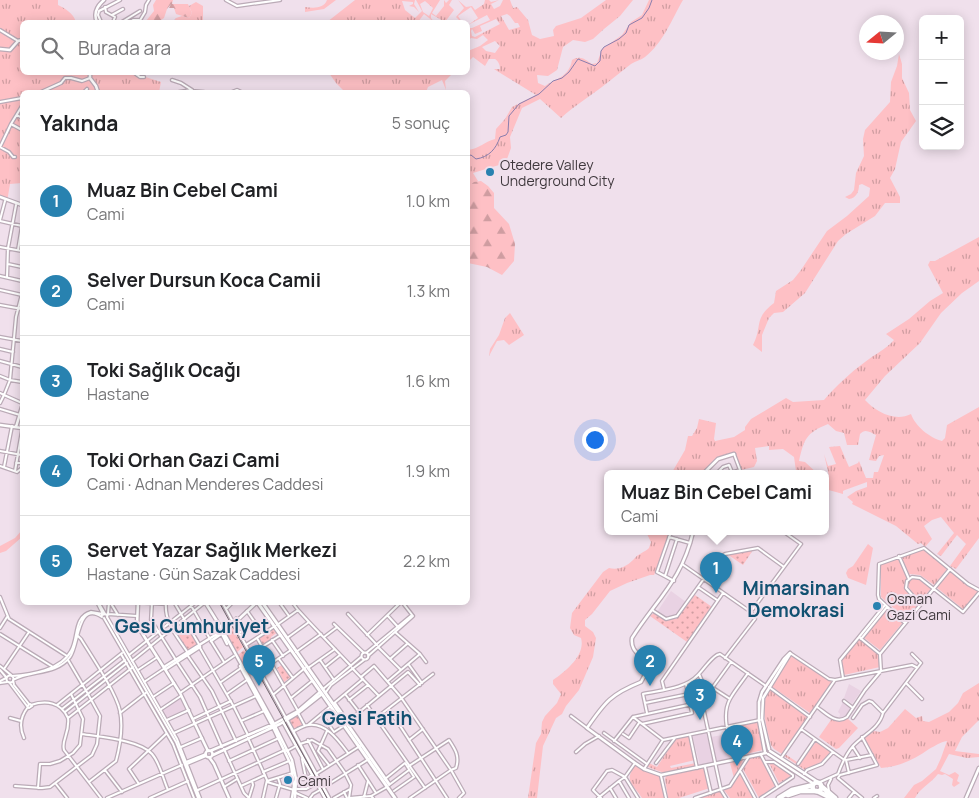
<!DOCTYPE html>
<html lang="tr">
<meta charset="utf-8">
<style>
:root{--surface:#fff;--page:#f6f6f6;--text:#202124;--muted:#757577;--line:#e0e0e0;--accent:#2882b0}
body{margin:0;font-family:Manrope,sans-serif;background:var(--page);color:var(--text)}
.controls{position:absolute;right:15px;top:15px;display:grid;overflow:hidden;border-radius:8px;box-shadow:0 2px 12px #0003}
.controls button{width:45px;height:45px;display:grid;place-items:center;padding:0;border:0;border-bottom:1px solid var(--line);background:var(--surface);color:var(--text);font:25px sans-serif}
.compass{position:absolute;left:859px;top:15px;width:45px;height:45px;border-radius:50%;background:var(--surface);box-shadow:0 2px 12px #0003;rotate:252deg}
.you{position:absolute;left:594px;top:439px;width:18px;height:18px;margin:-12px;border:4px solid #fff;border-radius:50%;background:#1a73e8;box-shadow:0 0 0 8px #1a73e833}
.badge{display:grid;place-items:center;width:32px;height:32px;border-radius:50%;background:var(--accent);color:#fff;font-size:16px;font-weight:700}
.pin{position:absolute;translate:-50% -41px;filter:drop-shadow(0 1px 2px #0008)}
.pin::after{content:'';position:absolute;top:26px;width:18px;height:15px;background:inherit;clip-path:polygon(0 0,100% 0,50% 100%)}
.popup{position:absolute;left:604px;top:470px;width:225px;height:65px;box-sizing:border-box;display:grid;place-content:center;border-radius:8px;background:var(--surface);filter:drop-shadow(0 1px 4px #0005);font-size:16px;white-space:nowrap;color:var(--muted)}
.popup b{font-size:19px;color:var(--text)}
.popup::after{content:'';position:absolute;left:50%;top:100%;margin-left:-10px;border:10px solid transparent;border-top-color:var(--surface)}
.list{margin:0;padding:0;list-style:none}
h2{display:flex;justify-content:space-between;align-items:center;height:65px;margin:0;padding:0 20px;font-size:21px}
h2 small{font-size:16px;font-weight:400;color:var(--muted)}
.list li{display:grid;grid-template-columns:32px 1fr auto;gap:15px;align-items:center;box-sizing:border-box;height:90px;padding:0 20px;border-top:1px solid var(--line)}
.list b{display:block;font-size:19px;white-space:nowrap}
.list p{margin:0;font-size:16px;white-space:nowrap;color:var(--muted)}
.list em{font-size:16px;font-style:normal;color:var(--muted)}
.icon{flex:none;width:28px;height:28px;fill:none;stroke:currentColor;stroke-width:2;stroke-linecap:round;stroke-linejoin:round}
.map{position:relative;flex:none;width:979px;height:798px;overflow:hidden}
.search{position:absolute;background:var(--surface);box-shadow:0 2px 12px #0003;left:20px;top:20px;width:450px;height:55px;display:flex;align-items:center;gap:12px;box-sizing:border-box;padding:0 18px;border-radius:8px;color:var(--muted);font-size:19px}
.panel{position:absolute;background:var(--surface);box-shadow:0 2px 12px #0003;left:20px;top:90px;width:450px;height:515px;border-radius:8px}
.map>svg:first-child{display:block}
</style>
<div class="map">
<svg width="979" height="798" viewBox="0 0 979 798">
<defs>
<pattern id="grass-tufts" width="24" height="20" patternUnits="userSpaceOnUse" patternTransform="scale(1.25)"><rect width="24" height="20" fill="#fec0c5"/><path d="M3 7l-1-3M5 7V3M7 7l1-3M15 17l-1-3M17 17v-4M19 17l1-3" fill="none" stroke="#cf9da1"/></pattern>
<pattern id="forest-firs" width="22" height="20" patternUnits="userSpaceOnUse" patternTransform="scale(1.25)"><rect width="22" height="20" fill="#fec0c5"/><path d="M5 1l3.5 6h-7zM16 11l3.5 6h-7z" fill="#cf9da1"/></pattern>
<pattern id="park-dots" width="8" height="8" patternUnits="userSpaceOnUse" patternTransform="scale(1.25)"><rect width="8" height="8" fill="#fec0c5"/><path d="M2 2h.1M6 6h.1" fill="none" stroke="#cf9da1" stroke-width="1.8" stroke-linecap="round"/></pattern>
</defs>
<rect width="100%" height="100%" fill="#f0e0ec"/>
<path fill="#e9d2e3" d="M 671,591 L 686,602 L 678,614 L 674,617 L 667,618 L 657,612 Z
M 258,639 L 271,662 L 261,668 L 248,645 Z
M 849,684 L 861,691 L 852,704 L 844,698 Z
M 182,696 L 189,710 L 167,720 L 160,710 Z
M 844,700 L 852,706 L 846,716 L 839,718 L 840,714 L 838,712 Z
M 706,733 L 714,762 L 700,766 L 693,738 L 693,736 Z
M 728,734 L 733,758 L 717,762 L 711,737 Z"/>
<path fill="url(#grass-tufts)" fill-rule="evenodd" d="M 0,0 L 58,0 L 58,5 C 66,9 73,13 76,22 L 22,22 L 22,72 L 133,73 L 161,82 L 159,92 L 22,92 L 22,183 L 10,184 L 7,202 L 0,199 Z
M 327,0 L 336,0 L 324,9 L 305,12 L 305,7 C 313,8 324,9 327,0 Z
M 355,0 L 415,0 L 414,4 L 419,12 L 414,7 L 409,6 L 413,4 L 413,2 L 402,1 L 405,10 L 415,18 L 422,11 L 416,0 L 440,0 L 432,13 L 436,16 L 444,6 L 444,0 L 446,3 L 449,0 L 452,0 L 449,5 L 454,10 L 445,22 L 431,14 L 431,18 L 434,22 L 424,14 L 418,22 L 327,22 ZM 425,1 L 433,8 L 429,16 L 423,12 L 420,4 Z
M 458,0 L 466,7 L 472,6 L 475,10 L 484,4 L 485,0 L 489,0 L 491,2 L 499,0 L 491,4 L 494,9 L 500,6 L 503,0 L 510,0 L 513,8 L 517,7 L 528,20 L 532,35 L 540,39 L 554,36 L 553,30 L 556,26 L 581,18 L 606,0 L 633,0 L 620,16 L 604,29 L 593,39 L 585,42 L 573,40 L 563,47 L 557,70 L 548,76 L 537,75 L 538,83 L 545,86 C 557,78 569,77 572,60 C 580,55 585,59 592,64 L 597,63 L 602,49 L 622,35 L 631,22 L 642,15 L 649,0 L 683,0 C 672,19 663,43 645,57 C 641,60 636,61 631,64 C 623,70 615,77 607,83 C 592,95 575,105 561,118 L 540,99 L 522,108 L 510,137 L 511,148 L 507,159 L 499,165 L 473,173 L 478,181 L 468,187 L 468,150 C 479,149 484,142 495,139 L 496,129 L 505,119 L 512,107 L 536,95 L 497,71 L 494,69 L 500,69 C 500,64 498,61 495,59 L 489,59 L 485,66 L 473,57 L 468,62 L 468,51 L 480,46 L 488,40 L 483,35 L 477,39 L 471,38 L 469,40 L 468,37 L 469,31 L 468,28 L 472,28 L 490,20 L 487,15 L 468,25 L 478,18 L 471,7 L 458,16 L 462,22 L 461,22 L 456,17 L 464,8 ZM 507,14 L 510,16 L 515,23 L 518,23 L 520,27 L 509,30 L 501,16 ZM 496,19 L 500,24 L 475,37 L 472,36 L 471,31 L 472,29 L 475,34 L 482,31 L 480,26 ZM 495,41 L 500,46 L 495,53 L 486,51 L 482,47 Z
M 196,2 L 203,6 L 203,22 L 173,22 L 176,18 L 182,16 L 189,18 L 192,13 L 189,6 Z
M 899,54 L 902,64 L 902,78 L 909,93 L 910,110 L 916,121 L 901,142 L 895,169 L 890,178 L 900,197 L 900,203 L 885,203 L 875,216 L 846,234 L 838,241 L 805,293 L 783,312 L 774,313 L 769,318 L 762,335 L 762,352 L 753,345 C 763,326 753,319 774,303 L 776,291 L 793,280 L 801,270 L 827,231 L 847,216 L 869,196 L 870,188 L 862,184 L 859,185 C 859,192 856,198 849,199 L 845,197 L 851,194 L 854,190 L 856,173 L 864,156 L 863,139 L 865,130 L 890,102 L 891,82 L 897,66 Z
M 329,73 L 453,73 L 445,81 L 446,90 L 442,80 L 428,87 L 426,92 L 345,92 L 336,83 Z
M 979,237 L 979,281 L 962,293 L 941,313 L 920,343 L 885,376 L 865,400 C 876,412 895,422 911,414 C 915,426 930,438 942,441 L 945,438 L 947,425 L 979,407 L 979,538 L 956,569 L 950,566 L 966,544 L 957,535 L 941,556 L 937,554 L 954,533 L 941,517 L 932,520 L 924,526 L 932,539 L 925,547 L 921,543 L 918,544 L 896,526 L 852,504 L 853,502 L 847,497 L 856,491 L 867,487 L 867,482 L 845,490 L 843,491 L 843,494 L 825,489 L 825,479 L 829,476 L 824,454 L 828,466 L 836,464 L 829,447 L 840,446 L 849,467 L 858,463 L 859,461 L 866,478 L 873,478 L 874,472 L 878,472 L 884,455 L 879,456 L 876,461 L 869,460 L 876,435 C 870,432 865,428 860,434 L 858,445 L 847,445 L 844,433 L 836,431 L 828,424 C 806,433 804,439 799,461 L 805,462 L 818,474 C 810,474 803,470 796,471 L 794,457 L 783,449 L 769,450 L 769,446 L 755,448 L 757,461 L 754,467 L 741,470 L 734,452 L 716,458 L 701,474 L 671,474 L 685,450 L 688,436 L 692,436 L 697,428 L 699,419 L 716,423 L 714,439 L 715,441 L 734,437 L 745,430 L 745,427 L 751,419 L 786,398 L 793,402 L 824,400 C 836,386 850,373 865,362 C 875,354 885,350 894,340 L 886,334 L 909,319 L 930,301 L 943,293 L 928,265 L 930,261 L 935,261 Z
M 510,313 L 524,335 L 509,345 L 504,340 L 497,341 L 489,356 L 490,349 L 499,335 L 505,318 Z
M 22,530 L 22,537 L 6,551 L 0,553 L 0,546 L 15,538 Z
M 646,532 L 668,532 L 670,533 L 656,571 L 654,575 L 650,575 L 627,583 L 610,591 L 592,614 L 585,620 L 585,626 L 593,632 L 596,638 L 593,657 L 579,690 L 566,706 L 562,714 L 556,718 L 543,746 L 537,798 L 528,798 L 536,743 L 541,734 L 542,722 L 545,716 L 557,703 L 561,694 L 553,684 L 553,680 C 565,672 586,655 581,638 L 574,635 L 570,628 L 572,613 L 603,572 L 609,568 C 619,571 629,565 635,558 C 638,554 645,552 649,548 L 651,542 Z
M 868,544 L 873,548 L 866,585 L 848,578 L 846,573 L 848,569 L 853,566 Z
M 920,548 L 923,548 L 948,568 L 934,585 L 920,575 L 909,574 L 901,556 Z
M 899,556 L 908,576 C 902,589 911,594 919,603 L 906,619 L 881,597 L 881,565 Z
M 950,570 L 979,591 L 963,609 L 936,587 Z
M 917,576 L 932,587 L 921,601 C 914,594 896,578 917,576 Z
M 887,607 L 904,621 L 880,650 L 863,637 Z
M 859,637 L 879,653 L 880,667 L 844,675 L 841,659 Z
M 794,655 L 832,682 L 810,713 L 771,686 L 791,656 Z
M 979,683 L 979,720 L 962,737 L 955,751 L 979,754 L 979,757 L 967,758 L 949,754 L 940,771 L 949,775 L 955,772 L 959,775 L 957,781 L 960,783 L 954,787 L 952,785 L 953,779 L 945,774 L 942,775 L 938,774 C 931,783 920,788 915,798 L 904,798 L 914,785 L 922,781 L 936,769 L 941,758 L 947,741 C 940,742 935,746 929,749 C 915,759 899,767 881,768 L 864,738 L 874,731 L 880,732 L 888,728 L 905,709 L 916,718 L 922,716 L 923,721 L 929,722 L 949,712 L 958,703 L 963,693 Z
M 769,688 L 809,715 L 782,754 L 774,749 L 771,745 C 766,725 760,708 769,688 Z
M 833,717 L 837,719 L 847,718 L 858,728 L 839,748 L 836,749 L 819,737 Z
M 759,720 L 763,750 L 738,756 L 730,726 Z
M 690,736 L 695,760 L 670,766 L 671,768 L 696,763 L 697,767 L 664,773 L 648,767 L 649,763 L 657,767 L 676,738 Z
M 818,739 L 833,750 L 821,762 L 805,770 L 784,756 L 785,754 L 800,764 Z
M 762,755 L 777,784 L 759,798 L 743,769 L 751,757 Z
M 743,760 L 742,766 L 734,778 L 730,763 Z
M 768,761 L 775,762 L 794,775 L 779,783 Z
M 636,764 L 662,776 L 666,798 L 642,798 C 631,782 624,781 636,764 Z
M 705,767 L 710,788 L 679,798 L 668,798 L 665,779 L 666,776 Z
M 741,771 L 756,798 L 730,798 L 724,790 L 736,780 Z
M 717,790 L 722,790 L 727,798 L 695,798 Z"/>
<path fill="url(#forest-firs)" d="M 156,0 L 173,0 L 172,4 L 188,4 L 192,13 L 189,18 L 176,14 L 174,8 L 169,8 L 171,4 L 167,9 L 164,18 L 158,22 L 146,22 L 146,21 L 154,11 L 153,5 Z
M 481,181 L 488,186 L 494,193 L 494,208 L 509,224 L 515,244 L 514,261 L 502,275 L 487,267 L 468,263 L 468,187 L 474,182 Z"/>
<path fill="url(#park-dots)" d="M 753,550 L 743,565 L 727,554 Z
M 695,595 L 712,607 L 687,642 L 650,616 L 654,613 L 663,619 L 676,619 Z
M 189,627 L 199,644 L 188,651 L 178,634 Z
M 232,627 L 243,647 L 236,653 C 230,643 223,638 232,627 Z
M 273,628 L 278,632 L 271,637 L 272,639 L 263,645 L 259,638 Z
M 244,650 L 256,671 L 249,677 L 237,656 Z
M 283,664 L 292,676 L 284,682 L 277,668 Z
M 298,714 L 303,724 L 294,729 L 289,719 Z"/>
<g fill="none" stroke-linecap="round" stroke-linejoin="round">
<path stroke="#8b7eae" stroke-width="1" d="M 468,156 L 471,155 L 476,159 C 489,157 496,149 500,137 L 506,135 L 508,132 L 509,116 L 519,104 L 539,94 L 553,81 L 562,78 L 569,72 L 578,59 L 595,66 L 600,61 L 601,51 L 604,47 L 619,39 L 626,33 L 629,25 L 642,18 L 649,8 L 652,0"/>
<defs>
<path id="minor" d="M 226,0 L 237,6 L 280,0
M 105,7 L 106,12 L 115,17 L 113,22
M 112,15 L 123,9
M 101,22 L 98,15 L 99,11 L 120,0
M 122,22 L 140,11
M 130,22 L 133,20 L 139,20
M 139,22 L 145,12 L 146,5 L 149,0
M 0,30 L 18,41
M 133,72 L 140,77 L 144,77
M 172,80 L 181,83 L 192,90 L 179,92
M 192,91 L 204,92
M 41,92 L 61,83 L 65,78 L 71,78 L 82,81 L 90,78
M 84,92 L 87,89
M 232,92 L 237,90 L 241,92
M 0,102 L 22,98
M 17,115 L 22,118
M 11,124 L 22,130
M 0,147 L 11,124 L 22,106
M 0,147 L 9,152 L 13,157 L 15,157
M 0,220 L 5,201
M 0,221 L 22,226 L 18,250
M 0,247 L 22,251
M 8,264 L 22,267
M 0,276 L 22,281
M 7,277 L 8,248 L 16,205
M 0,290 L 22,295
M 0,305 L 22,309
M 0,337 L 22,341
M 0,349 L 13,352
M 0,361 L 22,367
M 0,376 L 10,380 L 22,382
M 0,393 L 4,395 L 10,380 L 16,317 L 22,294
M 0,403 L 4,395 L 22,403
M 0,409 L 20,415
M 0,451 L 22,455
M 16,463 L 22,463
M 0,466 L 17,472 L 22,468
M 4,467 L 12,426
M 15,471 L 22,431
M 716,474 L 723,467 L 729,465 L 732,472
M 728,474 L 740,470 L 734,454
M 671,532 L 657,572 L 674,581
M 669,537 L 690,543
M 899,556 L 909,579
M 682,564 L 748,610 L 753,609 L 801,544 L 784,532
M 665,576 L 677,539
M 698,587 L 717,600
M 0,597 L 9,619 L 67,656
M 97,602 L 103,614
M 98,602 L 105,614
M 110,602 L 118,615
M 131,602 L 166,604
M 152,602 L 151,620 L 176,660
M 166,602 C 164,623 177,636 188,653
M 174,602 L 200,646
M 189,602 L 210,639
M 222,602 L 286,718
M 279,602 L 289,616
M 292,602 L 298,610
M 920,604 L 906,588 L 907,581 L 912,577 L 920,578 L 963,612 L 979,593
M 226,609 L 233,602
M 652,610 L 666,619 L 677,616 L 719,558 L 725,554 L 758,548 L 784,567
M 247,611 L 263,634
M 108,614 L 109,602
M 348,614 L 377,645
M 102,615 L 105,614 L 107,615
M 388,616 L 398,627
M 107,617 L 177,739 L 200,798
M 107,617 L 108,614 L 137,616
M 104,618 L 176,742 L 198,798
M 905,623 L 879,599 L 878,595 L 879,564 L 924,548 L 968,584 L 979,590
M 334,624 L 364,653
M 277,625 L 298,610 L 309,622
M 0,628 L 7,617
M 395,632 L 420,654 L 426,662
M 239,633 L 255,622
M 0,634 L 53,667
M 367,635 L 401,602
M 78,636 L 81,639 C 92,657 116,692 120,711 C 123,726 120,746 116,761 L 89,782
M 324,637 L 336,628
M 859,637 L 885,605
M 257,638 L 298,711
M 287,638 L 309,622 L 351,666
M 861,639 L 887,607
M 272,640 L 283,656
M 211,641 L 224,662
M 246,645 L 275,626
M 262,647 L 281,635
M 378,647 L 401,670
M 200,648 L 234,707 L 248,735
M 296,652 L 321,634
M361.5 656a3.5 3.5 0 1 1 7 0a3.5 3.5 0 1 1-7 0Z
M 366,653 L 412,615
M 790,653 L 829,679 L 835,680 L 912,665 L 916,667
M 121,654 L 173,744 L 194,798
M 129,655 L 196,602
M 188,656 L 212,691 L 236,741
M 368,656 L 413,616 L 402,602
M 725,658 L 755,619 L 755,617 L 749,610
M 279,659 L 293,678
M 390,659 L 407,644
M 320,660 L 334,680
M 132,661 L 204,603
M 177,662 L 200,697 L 222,747
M 409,665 L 422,683
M 0,666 L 11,675
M 325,667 L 340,655
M 308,668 L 335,649
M 352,668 L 378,695
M 4,669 L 29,632
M 0,670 L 6,677
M 138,670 L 156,658
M 260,671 L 291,650
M 699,674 L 702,681 L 712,688
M6.5 679a3.5 3.5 0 1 1 7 0a3.5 3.5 0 1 1-7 0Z
M 12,676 C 31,675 61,670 71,651 C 79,638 73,617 91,612 L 103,614
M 361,677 L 374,666 L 400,696 L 451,770 L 410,798
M 843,678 L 840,660 L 859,637 L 880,654
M 13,680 C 31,670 56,675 70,657 C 79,645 77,600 102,617
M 13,680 L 14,685 L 29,704
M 0,681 L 6,678
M 388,681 L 420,654
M 9,682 L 27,706
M 144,682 L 165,668
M 221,682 L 241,668
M 0,683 L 7,682
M 906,683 L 922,699
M 769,687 L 810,717
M 713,688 L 730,699
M 323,689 L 361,657
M 664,689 L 662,681 L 723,593
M 326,692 L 331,685 L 364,660
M 180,693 L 234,656
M 227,694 L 247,680
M 274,694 L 305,668
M 345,694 L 359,712
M 153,697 L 174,683
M 291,698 L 312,681
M 349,700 L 368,685
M 844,701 L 853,708
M 335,703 L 342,713
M 645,703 L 689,694
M 30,704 L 32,706 L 29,708 L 27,706 Z
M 333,704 L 363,679
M 31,705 C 46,700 61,702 68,718
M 57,705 L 122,653
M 367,705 L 425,788
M 817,707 C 826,713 836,725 847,717 L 865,690 L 881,671 L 880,654 L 950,569
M 62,709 L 125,660
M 389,709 L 447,798
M 160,710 L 181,696
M 65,712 L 127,663
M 120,713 L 147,692
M 298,713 L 305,726
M 647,713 L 643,694 C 661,690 685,689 698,675 C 705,668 709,660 717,655 L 720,654 L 766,686
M 321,714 L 334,732
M 571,716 L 587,728
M 633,717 L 663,740 L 760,720
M 10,718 L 21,721
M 376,718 L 433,674
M 853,718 L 862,705 L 869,701 L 872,702 L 883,713
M 193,719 L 231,701
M 167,720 L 189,710
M 241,721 L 264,711
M 346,723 L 408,672 L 420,685
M 642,724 L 692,713 L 686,684
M 308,725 L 331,706
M 801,729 L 843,759
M 294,731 C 298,729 303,726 308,725 C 326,722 339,741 348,753
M 327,731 L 318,751 L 329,765
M 334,732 L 345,725
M 174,733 L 256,696
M 604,733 L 647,764
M 82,734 C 100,737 140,740 152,754 C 160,763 163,779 168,790
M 623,734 L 629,738 L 639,723
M 690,735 L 697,768
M 862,737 L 877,765 L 840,775 L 838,778 L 862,798
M 24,738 C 19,727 20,717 28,707
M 248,738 L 267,780 L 263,798
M 308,740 L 323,769
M 409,740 L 423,729
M 614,741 L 633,717 L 702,702
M 300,744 L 312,740 L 328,749 L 345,773 L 351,785 L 349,798
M 181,747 L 202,738
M 853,747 L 860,758
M 224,749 L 244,793 L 249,798 L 253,785 L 252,781
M 287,751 L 296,746
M 576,752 L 585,744 L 599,736
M 761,755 L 777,786
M 781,758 L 835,680
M 302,759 L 306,778
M 736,760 C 731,743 720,717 730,699 C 735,690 742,682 748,673
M 229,761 L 279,738
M 186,762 L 206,754
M 635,763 L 625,777 L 638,798
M 656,763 L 675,738
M 187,764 L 206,756
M 798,764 L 815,739
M 358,765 L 376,793
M 409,766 L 449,740 C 455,749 460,756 456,768 L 451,770 L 464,793 L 459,798
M 705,767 L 711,793
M 644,769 L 663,740
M 105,770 L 122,792
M 263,772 L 289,761
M 741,772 L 755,798
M 849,773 L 846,760 L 872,755
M 316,774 L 360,746
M 804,774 L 807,770 L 822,764 L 833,752
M 661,776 L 666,798
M 296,779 L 304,779 L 313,775
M 385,779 L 405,763 L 414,777 L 394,791
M 267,781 L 293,773
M 267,782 L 294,790
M 818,783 L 838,774 C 842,763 846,754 853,746 C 864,734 879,729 883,713 L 921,663 L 912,654
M 56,784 L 67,798
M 139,784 L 129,769 L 166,734
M 389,785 L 409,770
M 15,786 L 42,788 L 50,787 L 92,755 L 97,744 L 100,716 L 88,694 L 68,660
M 241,786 L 265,775
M 224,787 L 237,779
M 324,787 L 369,759
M 38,788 L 40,764 L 50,764 L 60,761 L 73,753 L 80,745 L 83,719 L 71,694
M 610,788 L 616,798
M 297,789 L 306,789 L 317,783
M 198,790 L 285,750
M 829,791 L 828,785 L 831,779
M 344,792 L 347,798
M 296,793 L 307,798
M 364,797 L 368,781
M 101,798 L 64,750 C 61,740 70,733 68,718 L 133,667
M 107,798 L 182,765
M 150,798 L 188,781
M 276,798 L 280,784 L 278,778
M 310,798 L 313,794 L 320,790
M 334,798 L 350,789
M 350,798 L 371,796
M 373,798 L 371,796 L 387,787
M 598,798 L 619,781
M 601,798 L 593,790 L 607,771 L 612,770 L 625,777 L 619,781 L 629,798
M 695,798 L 730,786 L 748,758
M 726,798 L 721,790 L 702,702 L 731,662
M 761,798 L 793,777 L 793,775 L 774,762 L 765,762
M 849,798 L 854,792
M 874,798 L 877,796"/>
<path id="tertiary" d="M 97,22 C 93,13 97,6 104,0
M 0,49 L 10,50 L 18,41 L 22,40
M 90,72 L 90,78 L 96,86 L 98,92
M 0,197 L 22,205
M 0,425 L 22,428
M 16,427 L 22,407
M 703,474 L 718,459 L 734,454
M 693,532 C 682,580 657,599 632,638 C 630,652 641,654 647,665 L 647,671 L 641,682 C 611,694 605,702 587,728 L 635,763 L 644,769 L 661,775 L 766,753
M 138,602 L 137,625 L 180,693 L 208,751
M 205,602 L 223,631
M 223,631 L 236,619
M 224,633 L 272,720 L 292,760 L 296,779 L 295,798
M 224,633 L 257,602
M 222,634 L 227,644
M 211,641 L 221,634
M 240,666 L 273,727 L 291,765 L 294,786 L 292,798
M 164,667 L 220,632
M 166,669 L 200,647
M 287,720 L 329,798
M 283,722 L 325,798
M 769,749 L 762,719 L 763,698 L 790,654
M205.5 754a3.5 3.5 0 1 1 7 0a3.5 3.5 0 1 1-7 0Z
M 210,751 L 274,724 L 298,711 L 320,692
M 770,751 L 818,782
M 765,752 L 759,720 L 759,702 L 762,692 L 784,659 L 790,653
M 768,754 L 814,784
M 213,755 L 280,724 L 298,713 L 322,694
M 209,757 L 214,764 L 229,798
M 966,798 L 979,768"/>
<path id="secondary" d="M 262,602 L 389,784
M 258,603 L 395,798"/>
<path id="trunk" d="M812.5 787a4.5 4.5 0 1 1 9 0a4.5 4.5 0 1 1-9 0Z
M 821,786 L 835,798
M 817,791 L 831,798
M 788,795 L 800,791 L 816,791
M 779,798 L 792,790 L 813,785"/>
</defs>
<use href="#minor" stroke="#bbabb7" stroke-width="4.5"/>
<use href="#tertiary" stroke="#bbabb7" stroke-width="5"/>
<use href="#secondary" stroke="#bbabb7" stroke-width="5.5"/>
<use href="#trunk" stroke="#bbabb7" stroke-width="7"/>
<use href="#minor" stroke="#fff" stroke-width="2"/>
<use href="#tertiary" stroke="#fff" stroke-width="2.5"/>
<use href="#secondary" stroke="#fff" stroke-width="3"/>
<use href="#trunk" stroke="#fff" stroke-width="4.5"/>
<path stroke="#71676e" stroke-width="1" d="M 219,602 L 327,798"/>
</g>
<g fill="#2882b0" stroke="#f0e0ec" stroke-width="2">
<circle cx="490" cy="172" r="5"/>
<circle cx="877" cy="606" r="5"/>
<circle cx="288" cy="780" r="5"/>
</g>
<g text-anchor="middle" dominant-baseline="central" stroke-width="4" stroke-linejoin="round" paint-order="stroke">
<g font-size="14" fill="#3f383d" stroke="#f0e0ec" text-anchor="start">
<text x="500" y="164">Otedere Valley<tspan x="500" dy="16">Underground City</tspan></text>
<text x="887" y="598">Osman<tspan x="887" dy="16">Gazi Cami</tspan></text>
<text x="298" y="780">Cami</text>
</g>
<g font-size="19" font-weight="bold" fill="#125171" stroke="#f0e0ec">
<text x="796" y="588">Mimarsinan<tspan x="796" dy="22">Demokrasi</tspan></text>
<text x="192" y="626">Gesi Cumhuriyet</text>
<text x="367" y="718">Gesi Fatih</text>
</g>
</g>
</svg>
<div class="controls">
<button>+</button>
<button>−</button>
<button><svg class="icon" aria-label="layers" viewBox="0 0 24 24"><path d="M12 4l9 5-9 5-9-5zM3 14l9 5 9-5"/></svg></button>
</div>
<svg class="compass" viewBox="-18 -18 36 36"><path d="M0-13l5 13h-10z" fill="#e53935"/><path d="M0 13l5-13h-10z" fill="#757577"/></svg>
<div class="you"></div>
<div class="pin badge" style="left:716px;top:593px">1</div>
<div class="popup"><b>Muaz Bin Cebel Cami</b>Cami</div>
<div class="pin badge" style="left:650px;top:686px">2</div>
<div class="pin badge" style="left:700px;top:720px">3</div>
<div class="pin badge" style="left:737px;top:766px">4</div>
<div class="pin badge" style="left:259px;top:686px">5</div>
<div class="search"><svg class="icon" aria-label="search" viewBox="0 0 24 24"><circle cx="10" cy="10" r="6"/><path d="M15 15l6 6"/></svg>Burada ara</div>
<section class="panel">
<h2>Yakında<small>5 sonuç</small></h2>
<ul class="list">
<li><span class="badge">1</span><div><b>Muaz Bin Cebel Cami</b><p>Cami</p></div><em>1.0 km</em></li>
<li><span class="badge">2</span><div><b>Selver Dursun Koca Camii</b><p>Cami</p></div><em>1.3 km</em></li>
<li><span class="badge">3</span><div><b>Toki Sağlık Ocağı</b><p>Hastane</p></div><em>1.6 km</em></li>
<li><span class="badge">4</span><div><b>Toki Orhan Gazi Cami</b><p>Cami · Adnan Menderes Caddesi</p></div><em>1.9 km</em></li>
<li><span class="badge">5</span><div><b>Servet Yazar Sağlık Merkezi</b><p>Hastane · Gün Sazak Caddesi</p></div><em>2.2 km</em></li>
</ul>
</section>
</div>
